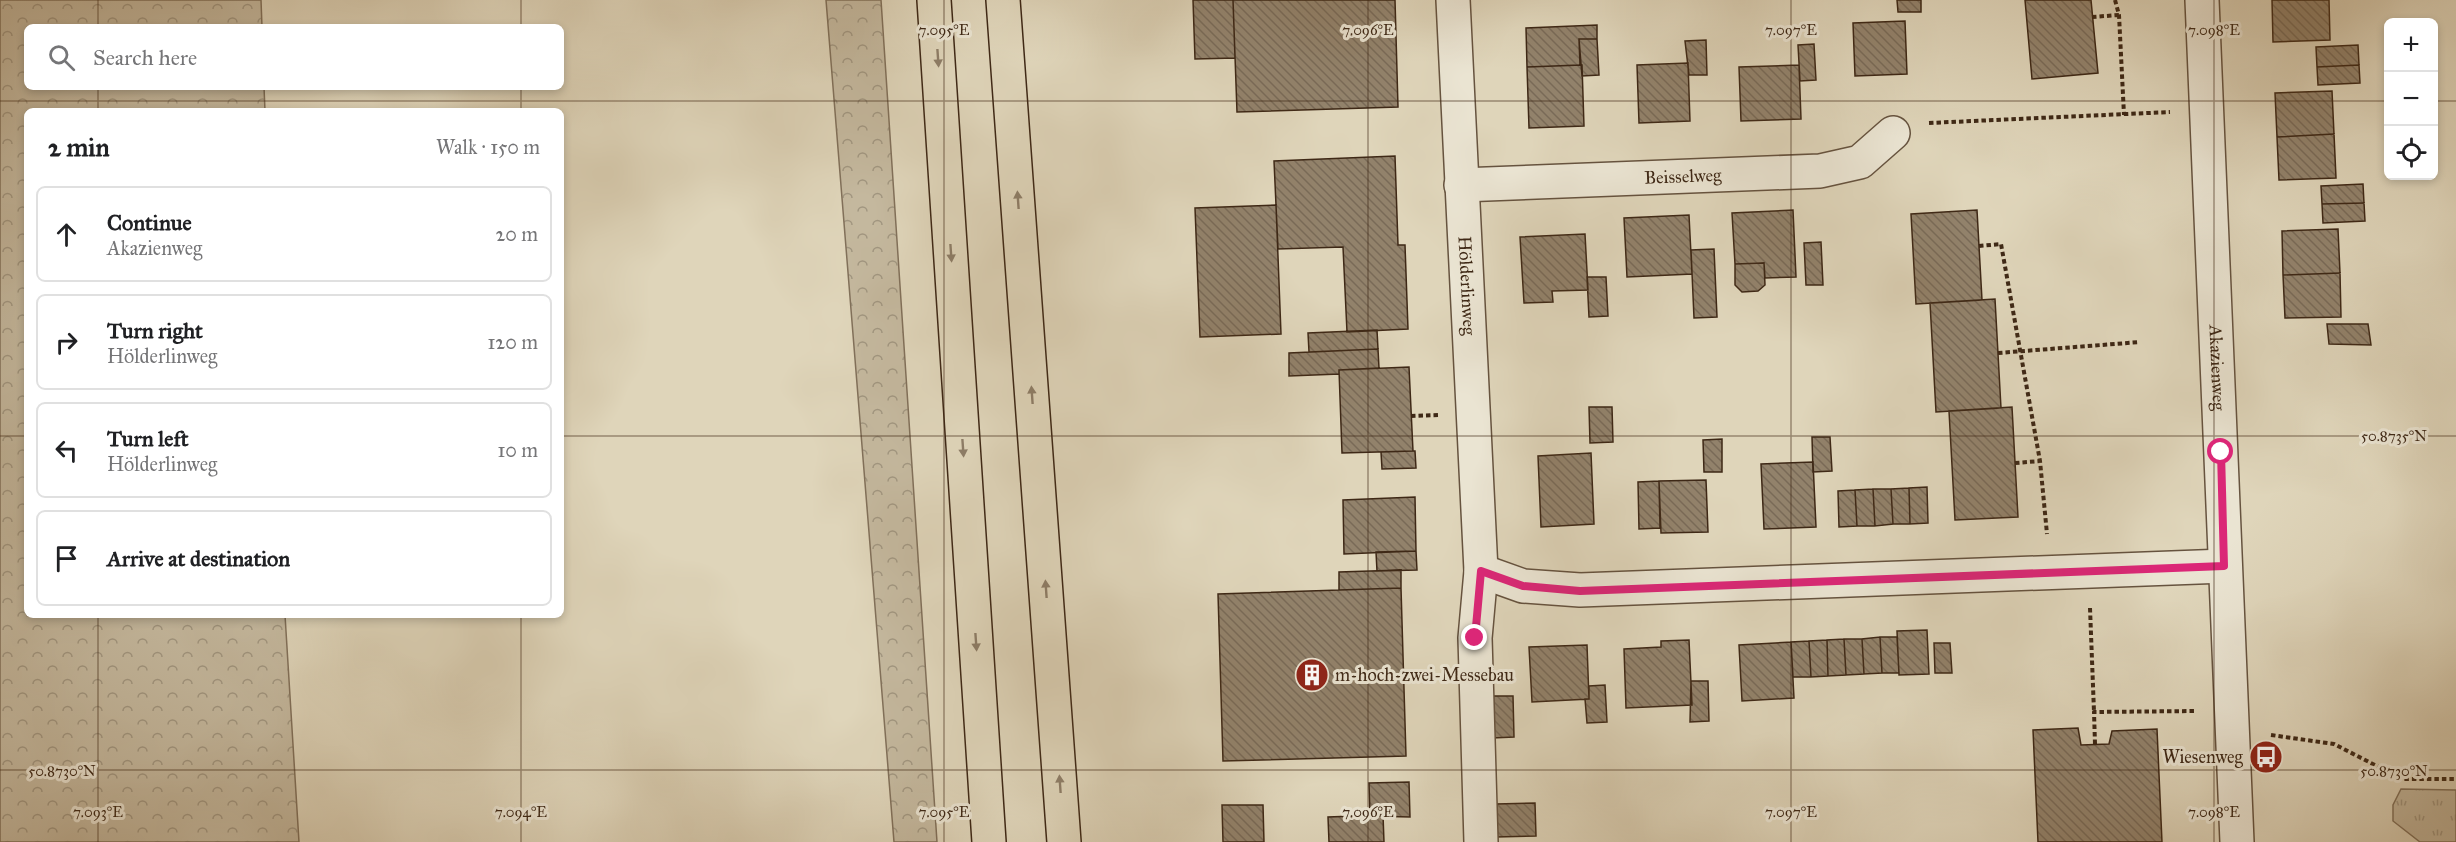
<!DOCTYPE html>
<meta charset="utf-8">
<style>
:root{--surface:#fff;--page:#f2f2f2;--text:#202124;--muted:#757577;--line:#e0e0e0}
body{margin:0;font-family:"IM FELL Great Primer",serif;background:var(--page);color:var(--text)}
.controls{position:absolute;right:18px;top:18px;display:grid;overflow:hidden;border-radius:9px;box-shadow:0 3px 9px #0003}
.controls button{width:54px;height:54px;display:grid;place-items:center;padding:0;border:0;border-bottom:2px solid var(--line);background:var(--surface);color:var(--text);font:30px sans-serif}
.stop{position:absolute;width:18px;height:18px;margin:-14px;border:4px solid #db2777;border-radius:50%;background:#fff}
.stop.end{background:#db2777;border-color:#fff;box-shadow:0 2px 6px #0008}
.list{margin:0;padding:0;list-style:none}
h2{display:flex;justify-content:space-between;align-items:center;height:78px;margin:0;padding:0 24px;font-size:26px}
h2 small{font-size:20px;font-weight:400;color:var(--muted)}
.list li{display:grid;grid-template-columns:39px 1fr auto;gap:18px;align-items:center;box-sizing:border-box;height:96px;margin:0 12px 12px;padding:0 12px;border:2px solid var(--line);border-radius:9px}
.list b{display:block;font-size:22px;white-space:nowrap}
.list p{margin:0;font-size:20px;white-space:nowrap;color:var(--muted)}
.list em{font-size:20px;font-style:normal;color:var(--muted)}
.icon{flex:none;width:33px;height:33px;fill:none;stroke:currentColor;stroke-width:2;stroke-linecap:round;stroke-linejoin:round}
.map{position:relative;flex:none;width:2456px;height:842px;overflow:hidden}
.search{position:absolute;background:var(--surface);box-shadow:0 3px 9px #0003;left:24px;top:24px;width:540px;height:66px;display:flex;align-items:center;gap:15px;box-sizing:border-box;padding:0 21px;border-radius:9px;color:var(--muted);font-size:22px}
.panel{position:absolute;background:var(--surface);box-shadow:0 3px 9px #0003;left:24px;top:108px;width:540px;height:510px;border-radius:9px}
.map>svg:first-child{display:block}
</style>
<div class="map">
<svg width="2456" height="842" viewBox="0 0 2456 842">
<defs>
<pattern id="forest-crowns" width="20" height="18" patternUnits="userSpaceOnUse" patternTransform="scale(1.5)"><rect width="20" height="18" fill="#c4b89e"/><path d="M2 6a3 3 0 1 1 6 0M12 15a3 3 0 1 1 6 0" fill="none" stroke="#a19680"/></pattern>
<pattern id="park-tufts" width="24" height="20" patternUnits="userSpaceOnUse" patternTransform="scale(1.5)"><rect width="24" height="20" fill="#c4b89e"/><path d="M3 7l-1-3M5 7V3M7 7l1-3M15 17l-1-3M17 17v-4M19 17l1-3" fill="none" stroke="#a19680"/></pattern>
<pattern id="building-back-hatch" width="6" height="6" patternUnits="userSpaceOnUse" patternTransform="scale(1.5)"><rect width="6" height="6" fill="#92826b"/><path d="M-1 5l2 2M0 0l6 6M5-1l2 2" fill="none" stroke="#796a57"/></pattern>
</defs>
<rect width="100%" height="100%" fill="#dfd5ba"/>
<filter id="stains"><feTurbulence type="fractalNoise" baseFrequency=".00333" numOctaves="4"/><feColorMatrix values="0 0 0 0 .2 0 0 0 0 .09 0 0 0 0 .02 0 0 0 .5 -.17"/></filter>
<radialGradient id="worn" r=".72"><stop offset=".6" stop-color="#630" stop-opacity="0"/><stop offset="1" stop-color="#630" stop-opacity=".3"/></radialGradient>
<path fill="url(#forest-crowns)" stroke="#81705a" stroke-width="1.5" d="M 0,0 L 261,0 L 262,27 L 27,27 L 27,87 L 264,87 L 265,111 L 27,111 L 27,615 L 285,615 L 299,842 L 0,842 Z
M 826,0 L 881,0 L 937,842 L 894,842 Z"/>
<path fill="url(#park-tufts)" stroke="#81705a" stroke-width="1.5" d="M 2401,789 L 2456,790 L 2456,842 L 2420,842 L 2393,821 L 2393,805 Z"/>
<path fill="url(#building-back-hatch)" stroke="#3e2816" stroke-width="1.5" d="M 1193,0 L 1233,0 L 1235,58 L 1195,59 Z
M 1233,0 L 1395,0 L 1398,107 L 1237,112 Z
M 1897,0 L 1921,0 L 1921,12 L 1898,12 Z
M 2025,0 L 2091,0 L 2098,73 L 2032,79 Z
M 2272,0 L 2329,0 L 2330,40 L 2273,42 Z
M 1905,21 L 1907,74 L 1855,76 L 1853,23 Z
M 1597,25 L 1597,39 L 1579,39 L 1580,65 L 1527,67 L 1526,28 Z
M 1579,39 L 1597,39 L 1599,75 L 1582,76 Z
M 1706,40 L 1707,75 L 1689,75 L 1685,41 Z
M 1814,44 L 1816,80 L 1800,81 L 1798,45 Z
M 2358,45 L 2359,65 L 2317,67 L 2316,47 Z
M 1688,63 L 1690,121 L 1639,123 L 1637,65 Z
M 1582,65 L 1584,126 L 1529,128 L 1527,67 Z
M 1799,65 L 1801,119 L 1741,121 L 1739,67 Z
M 2359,65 L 2360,83 L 2318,85 L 2317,67 Z
M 2332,91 L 2334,134 L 2277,137 L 2275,93 Z
M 2334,134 L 2336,178 L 2279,180 L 2277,137 Z
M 1395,156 L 1398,245 L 1405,245 L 1408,329 L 1347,332 L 1343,247 L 1278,249 L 1274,161 Z
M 2363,184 L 2364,203 L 2322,204 L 2321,186 Z
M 2364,203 L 2365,221 L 2323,223 L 2322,204 Z
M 1276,205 L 1281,334 L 1200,337 L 1195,208 Z
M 1793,210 L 1796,277 L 1765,278 L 1764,263 L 1735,264 L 1732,213 Z
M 1977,210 L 1982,300 L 1916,304 L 1911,214 Z
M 1689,215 L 1692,274 L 1627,277 L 1624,218 Z
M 2338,229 L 2340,273 L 2283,275 L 2282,231 Z
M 1585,234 L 1588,290 L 1552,291 L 1553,302 L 1524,303 L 1520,237 Z
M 1821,242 L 1823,285 L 1806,285 L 1804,243 Z
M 1714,249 L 1717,317 L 1694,318 L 1691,250 Z
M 1764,263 L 1765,285 L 1758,291 L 1742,292 L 1735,285 L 1735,264 Z
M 2340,273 L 2341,317 L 2285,318 L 2283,275 Z
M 1587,277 L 1606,277 L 1608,316 L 1589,317 Z
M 1995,299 L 2001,408 L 1936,412 L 1930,303 Z
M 2327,324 L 2368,324 L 2371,345 L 2329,344 Z
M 1377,330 L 1378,349 L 1309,352 L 1308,333 Z
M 1378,349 L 1379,368 L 1339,370 L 1339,374 L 1289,376 L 1289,353 Z
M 1409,367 L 1413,451 L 1342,453 L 1339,370 Z
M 1589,407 L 1612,407 L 1613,442 L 1590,443 Z
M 2012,407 L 2018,517 L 1955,520 L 1949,411 Z
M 1812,437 L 1830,437 L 1832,471 L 1813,472 Z
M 1722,439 L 1722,472 L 1704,472 L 1703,440 Z
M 1413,451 L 1415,451 L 1416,468 L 1382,469 L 1381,452 Z
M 1591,453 L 1594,524 L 1541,527 L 1538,456 Z
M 1813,462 L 1816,527 L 1764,529 L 1761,464 Z
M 1706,480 L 1708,532 L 1661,533 L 1659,481 Z
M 1659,481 L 1660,528 L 1639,529 L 1638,482 Z
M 1927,487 L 1928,523 L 1910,524 L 1909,488 Z
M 1909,488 L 1910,524 L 1893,524 L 1891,489 Z
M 1873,489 L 1891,489 L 1893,524 L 1875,526 Z
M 1873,489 L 1875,526 L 1857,526 L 1855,490 Z
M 1855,490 L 1857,526 L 1839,527 L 1838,491 Z
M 1415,497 L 1416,551 L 1344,554 L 1343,500 Z
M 1416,551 L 1417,570 L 1377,571 L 1376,552 Z
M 1401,570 L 1401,588 L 1339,590 L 1339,572 Z
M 1401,588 L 1406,756 L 1223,761 L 1218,594 Z
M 1927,630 L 1929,674 L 1899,675 L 1897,631 Z
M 1880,637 L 1897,637 L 1899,673 L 1882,673 Z
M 1880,637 L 1882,673 L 1864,674 L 1862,639 Z
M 1844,639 L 1846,675 L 1828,676 L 1827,640 Z
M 1844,639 L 1862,639 L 1864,674 L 1846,675 Z
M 1689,640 L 1692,705 L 1626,708 L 1624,649 L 1661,647 L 1661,641 Z
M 1827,640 L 1828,676 L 1811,677 L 1809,641 Z
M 1809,641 L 1811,677 L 1793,677 L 1791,642 Z
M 1791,642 L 1794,698 L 1742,701 L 1739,645 Z
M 1934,643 L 1950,643 L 1952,673 L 1935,673 Z
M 1587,645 L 1589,699 L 1532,702 L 1529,647 Z
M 1691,681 L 1708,681 L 1709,721 L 1690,722 Z
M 1605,685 L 1607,722 L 1587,723 L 1585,699 L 1589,699 L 1589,686 Z
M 1491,696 L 1513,696 L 1514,737 L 1492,738 Z
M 2078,728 L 2081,745 L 2109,744 L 2112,731 L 2157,729 L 2162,842 L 2038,842 L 2033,730 Z
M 1409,782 L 1410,817 L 1370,816 L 1369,783 Z
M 1535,803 L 1536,836 L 1496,837 L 1496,804 Z
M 1222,805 L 1263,805 L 1264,842 L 1223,842 Z
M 1383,815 L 1384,842 L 1329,842 L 1328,817 Z"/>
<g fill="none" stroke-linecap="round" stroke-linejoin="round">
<defs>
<g id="minor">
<path id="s1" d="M 1453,0 L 1481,571 L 1475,638 L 1481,842"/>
<path id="s2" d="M 2202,0 L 2237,842"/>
<path id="s3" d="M 1461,185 L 1820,171 L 1860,162 L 1893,133"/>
<path d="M 1481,571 L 1523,586 L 1580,590 L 2225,566"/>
</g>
<path id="highway" d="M 934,0 L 989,842
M 1003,0 L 1064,842"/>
</defs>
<use href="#minor" stroke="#66533f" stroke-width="36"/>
<use href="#highway" stroke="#3e2816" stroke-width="36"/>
<path stroke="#3e2816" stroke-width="4" stroke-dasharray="4.5 3" stroke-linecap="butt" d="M 2115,0 L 2119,15 L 2124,115
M 2092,17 L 2119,15
M 1929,123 L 2170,112
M 1979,246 L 2001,244 L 2040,461 L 2047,534
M 1998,353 L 2140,342
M 1411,416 L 1438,415
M 2015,463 L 2040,461
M 2090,608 L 2094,712
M 2271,735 L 2334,744 L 2402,779 L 2456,779
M 2095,744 L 2094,712 L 2196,711"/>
<use href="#minor" stroke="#eae4d2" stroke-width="33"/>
<use href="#highway" stroke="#dfd5ba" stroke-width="33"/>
</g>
<defs><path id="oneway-solid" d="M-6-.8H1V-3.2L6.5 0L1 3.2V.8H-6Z" transform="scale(1.5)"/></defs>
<g fill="#8e7e68">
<use href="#oneway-solid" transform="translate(938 58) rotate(86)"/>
<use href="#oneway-solid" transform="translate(1018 200) rotate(-94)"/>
<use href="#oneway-solid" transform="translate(951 253) rotate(86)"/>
<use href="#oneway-solid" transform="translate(1032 395) rotate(-94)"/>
<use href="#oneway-solid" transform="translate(963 448) rotate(86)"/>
<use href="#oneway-solid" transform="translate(1046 589) rotate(-94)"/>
<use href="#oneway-solid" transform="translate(976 642) rotate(86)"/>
<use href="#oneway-solid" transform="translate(1060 784) rotate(-94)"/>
</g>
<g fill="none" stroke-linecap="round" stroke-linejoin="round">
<path stroke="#db2777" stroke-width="8" d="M 1475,638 L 1481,571 L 1523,586 L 1580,591 L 2224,566 L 2221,452"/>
</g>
<path fill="none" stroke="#3e2816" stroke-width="1.5" stroke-opacity="0.45" d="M 98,0 L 98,27M 521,0 L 521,27M 944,0 L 944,842M 1368,0 L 1368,842M 1791,0 L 1791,842M 2214,0 L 2214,842M 98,87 L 98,111M 521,87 L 521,111M 0,101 L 2388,101M 2434,101 L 2456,101M 0,436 L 27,436M 561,436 L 2456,436M 98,615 L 98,842M 521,615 L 521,842M 0,770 L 2456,770"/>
<defs>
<symbol id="building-disc" viewBox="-11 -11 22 22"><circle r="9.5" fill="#8f2418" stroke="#eae4d2"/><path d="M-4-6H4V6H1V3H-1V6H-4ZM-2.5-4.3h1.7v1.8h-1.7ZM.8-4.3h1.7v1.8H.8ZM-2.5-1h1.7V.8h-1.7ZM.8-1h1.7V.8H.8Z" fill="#fff"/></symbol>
<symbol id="bus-disc" viewBox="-11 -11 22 22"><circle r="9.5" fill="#8f2418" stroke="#eae4d2"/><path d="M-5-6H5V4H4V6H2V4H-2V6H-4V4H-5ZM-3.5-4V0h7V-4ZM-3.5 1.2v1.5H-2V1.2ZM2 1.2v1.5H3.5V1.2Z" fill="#fff"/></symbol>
</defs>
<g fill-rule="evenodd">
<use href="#building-disc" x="1293" y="656" width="38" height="38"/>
<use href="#bus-disc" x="2247" y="738" width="38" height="38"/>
</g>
<g text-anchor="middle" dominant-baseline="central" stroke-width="6" stroke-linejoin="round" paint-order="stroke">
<g font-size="18" fill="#3e2816" stroke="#eae4d2">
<text stroke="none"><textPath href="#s3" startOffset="222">Beisselweg</textPath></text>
<text stroke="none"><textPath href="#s1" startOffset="286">Hölderlinweg</textPath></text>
<text stroke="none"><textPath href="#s2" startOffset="368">Akazienweg</textPath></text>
</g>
<g font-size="18" fill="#3e2816" stroke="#eae4d2" text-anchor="start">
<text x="1335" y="675">m-hoch-zwei-Messebau</text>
<text x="2243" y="757" text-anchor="end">Wiesenweg</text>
</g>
</g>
<g font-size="15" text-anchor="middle" fill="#3e2816" stroke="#eae4d2" stroke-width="6" stroke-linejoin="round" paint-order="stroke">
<text x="944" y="35">7.095°E</text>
<text x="1368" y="35">7.096°E</text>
<text x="1791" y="35">7.097°E</text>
<text x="2214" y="35">7.098°E</text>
<text x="2394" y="441">50.8735°N</text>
<text x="62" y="776">50.8730°N</text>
<text x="2394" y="776">50.8730°N</text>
<text x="98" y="817">7.093°E</text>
<text x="521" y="817">7.094°E</text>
<text x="944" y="817">7.095°E</text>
<text x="1368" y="817">7.096°E</text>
<text x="1791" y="817">7.097°E</text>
<text x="2214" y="817">7.098°E</text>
</g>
<rect width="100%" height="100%" filter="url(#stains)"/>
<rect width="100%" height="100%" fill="url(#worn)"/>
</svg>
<div class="controls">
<button>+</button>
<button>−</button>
<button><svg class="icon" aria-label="locate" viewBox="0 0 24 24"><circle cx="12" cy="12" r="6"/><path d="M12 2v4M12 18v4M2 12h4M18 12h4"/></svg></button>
</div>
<div class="stop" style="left:2221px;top:452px"></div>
<div class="stop end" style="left:1475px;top:638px"></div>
<div class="search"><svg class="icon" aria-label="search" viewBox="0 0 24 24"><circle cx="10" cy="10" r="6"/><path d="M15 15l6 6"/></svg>Search here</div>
<section class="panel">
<h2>2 min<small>Walk · 150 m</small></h2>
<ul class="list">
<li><svg class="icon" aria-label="ahead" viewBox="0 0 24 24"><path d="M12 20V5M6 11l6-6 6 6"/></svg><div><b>Continue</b><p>Akazienweg</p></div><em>20 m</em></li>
<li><svg class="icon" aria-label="right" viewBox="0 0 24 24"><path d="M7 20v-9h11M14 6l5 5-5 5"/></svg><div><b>Turn right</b><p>Hölderlinweg</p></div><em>120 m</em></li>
<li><svg class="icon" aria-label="left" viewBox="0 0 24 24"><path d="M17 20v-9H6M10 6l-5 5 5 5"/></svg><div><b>Turn left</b><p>Hölderlinweg</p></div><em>10 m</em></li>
<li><svg class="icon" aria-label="arrive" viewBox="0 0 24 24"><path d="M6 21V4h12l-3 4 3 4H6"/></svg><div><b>Arrive at destination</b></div></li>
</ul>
</section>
</div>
